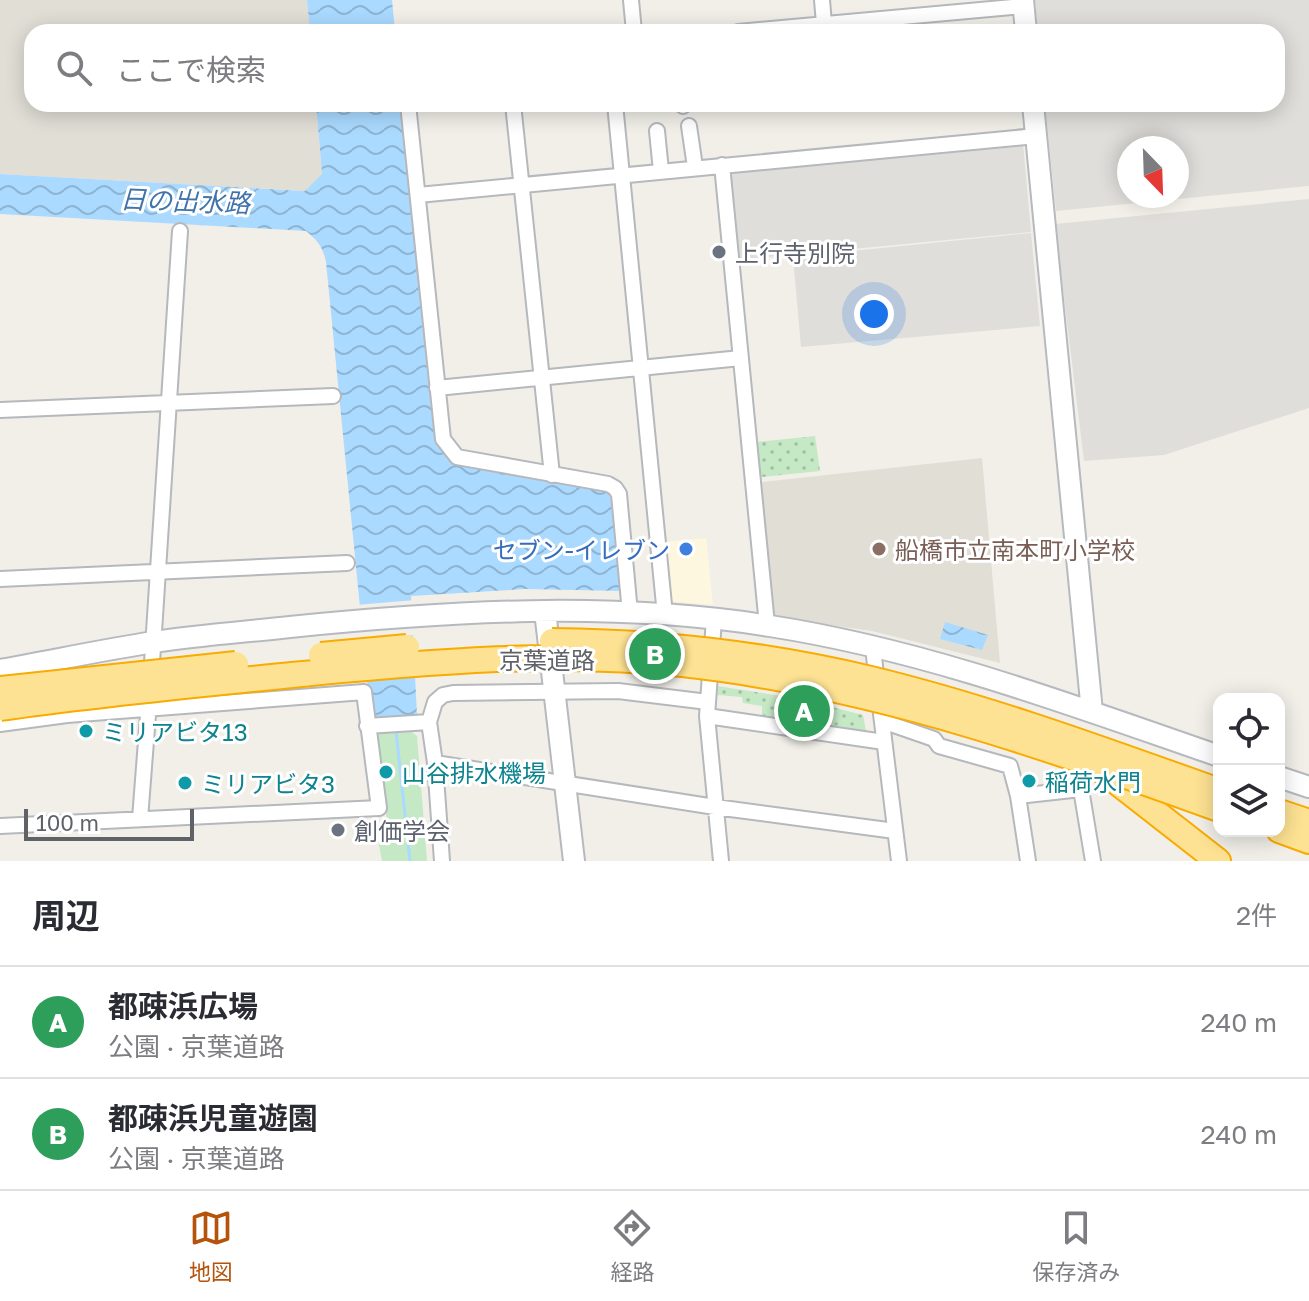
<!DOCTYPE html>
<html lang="ja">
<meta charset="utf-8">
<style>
:root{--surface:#fff;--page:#f7f7f7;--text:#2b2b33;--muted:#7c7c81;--line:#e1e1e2;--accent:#b45309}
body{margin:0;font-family:"Golos Text","Noto Sans JP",sans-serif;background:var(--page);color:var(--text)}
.controls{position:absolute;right:24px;bottom:24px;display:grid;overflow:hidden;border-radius:16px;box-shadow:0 4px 20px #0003}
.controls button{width:72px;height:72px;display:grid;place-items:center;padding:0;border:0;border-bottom:2px solid var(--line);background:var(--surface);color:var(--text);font:40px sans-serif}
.compass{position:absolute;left:1117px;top:136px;width:72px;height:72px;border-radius:50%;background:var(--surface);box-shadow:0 4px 20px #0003;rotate:157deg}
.scale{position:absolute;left:24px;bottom:20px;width:170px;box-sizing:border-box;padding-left:8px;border:4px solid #5f6368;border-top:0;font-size:22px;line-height:28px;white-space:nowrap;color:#5f6368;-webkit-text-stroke:6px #fff;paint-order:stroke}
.you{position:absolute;left:874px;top:314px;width:28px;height:28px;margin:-20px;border:6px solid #fff;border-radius:50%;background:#1a73e8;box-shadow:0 0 0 12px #1a73e833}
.badge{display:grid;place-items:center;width:52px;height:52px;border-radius:50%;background:var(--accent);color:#fff;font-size:26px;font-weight:700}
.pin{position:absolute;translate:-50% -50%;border:4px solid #fff;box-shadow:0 2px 8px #0006}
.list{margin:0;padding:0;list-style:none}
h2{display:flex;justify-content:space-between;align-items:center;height:104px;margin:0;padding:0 32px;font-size:34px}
h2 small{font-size:26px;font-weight:400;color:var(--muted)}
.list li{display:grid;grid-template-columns:52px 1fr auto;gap:24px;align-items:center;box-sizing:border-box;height:112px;padding:0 32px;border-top:2px solid var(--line)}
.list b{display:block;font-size:30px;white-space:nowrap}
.list p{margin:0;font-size:26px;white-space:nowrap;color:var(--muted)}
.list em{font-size:26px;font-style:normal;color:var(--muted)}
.icon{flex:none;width:44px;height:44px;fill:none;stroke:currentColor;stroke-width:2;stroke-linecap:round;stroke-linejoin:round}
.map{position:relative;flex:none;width:1309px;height:861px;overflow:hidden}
.search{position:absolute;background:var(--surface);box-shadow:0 4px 20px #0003;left:24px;right:24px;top:24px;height:88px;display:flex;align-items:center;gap:20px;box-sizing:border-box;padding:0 28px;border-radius:24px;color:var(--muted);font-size:30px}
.sheet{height:328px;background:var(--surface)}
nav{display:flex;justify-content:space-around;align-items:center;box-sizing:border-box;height:112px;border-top:2px solid var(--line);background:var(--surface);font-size:22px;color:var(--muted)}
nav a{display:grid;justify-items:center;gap:4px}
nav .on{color:var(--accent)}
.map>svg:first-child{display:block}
</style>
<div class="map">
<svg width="1309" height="861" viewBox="0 0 1309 861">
<defs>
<pattern id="park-dots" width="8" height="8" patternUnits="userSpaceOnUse" patternTransform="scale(2)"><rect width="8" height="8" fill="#c5e8c5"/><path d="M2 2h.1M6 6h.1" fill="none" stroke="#a3c0a4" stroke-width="1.8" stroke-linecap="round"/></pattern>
<pattern id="water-waves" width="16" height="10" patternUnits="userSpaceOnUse" patternTransform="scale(2)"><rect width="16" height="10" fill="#aadaff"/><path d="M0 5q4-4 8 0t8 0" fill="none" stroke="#8eb4d2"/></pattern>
</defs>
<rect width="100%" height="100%" fill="#f1efe8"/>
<path fill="#fef7e0" d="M 706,538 L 713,605 L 668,601 L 662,542 Z"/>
<path fill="#e0deda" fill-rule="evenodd" d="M 1035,0 L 1309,0 L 1309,186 L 1056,211 L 1045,104 L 1277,104 L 1277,32 L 1038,32 ZM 1177,148 L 1177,196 L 1129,196 L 1129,148 Z
M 1023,143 L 1031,232 L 737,260 L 729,170 Z
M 1309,199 L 1309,408 L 1164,455 L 1084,461 L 1055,224 Z
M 1031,233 L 1040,326 L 801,347 L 793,257 Z"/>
<path fill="#e1ded6" d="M 0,0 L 307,0 L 310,32 L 32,32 L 32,104 L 316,104 L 322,175 L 306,191 L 0,174 Z
M 982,458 L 1000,663 L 872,631 L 774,617 L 761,482 Z"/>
<path fill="#c5e8c5" d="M 409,730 L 417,736 L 427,861 L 382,861 L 375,824 L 387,824 L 378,731 Z"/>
<path fill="url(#park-dots)" d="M 815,436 L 820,471 L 761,477 L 757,442 Z
M 717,686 L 800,699 L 863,715 L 867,736 L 762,720 L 762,706 L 743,703 L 742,697 L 717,695 Z"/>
<path fill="url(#water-waves)" d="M 307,0 L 392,0 L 395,32 L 310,32 Z
M 316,104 L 402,104 L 435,442 L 453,464 L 610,493 L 621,591 L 526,589 L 411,596 L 417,715 L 371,719 L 326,262 C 323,247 318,241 306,231 L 0,214 L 0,174 L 305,191 L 322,174 Z
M 945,622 L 988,635 L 982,650 L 940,639 Z"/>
<path fill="#f1efe8" d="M 415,600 L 417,635 L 359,639 L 356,605 Z"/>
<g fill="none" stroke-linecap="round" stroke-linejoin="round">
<path stroke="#aadaff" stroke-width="3" d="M 396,731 L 410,861"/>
<defs>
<path id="street" d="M 631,0 L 634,32
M 822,0 L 824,24
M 738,32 L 1024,6
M 408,104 L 443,439 L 457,457 L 608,484 L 615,488 L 619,494 L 630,613
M 513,104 L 552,475
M 615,104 L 665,615
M 683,104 L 683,106
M 689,126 L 695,167
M 657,131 L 661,171
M 722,165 L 767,625
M 418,195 L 1036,136
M 437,388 L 741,358
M 0,410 L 333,396
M 0,579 L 347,563
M 714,619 L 707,716 L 721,861
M 873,646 L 877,686
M 151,678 L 180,231
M 881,714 L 899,861
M 707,716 L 884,742
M 882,721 L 934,739 L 939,746 L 1010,766 L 1018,796 L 1028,861
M 0,724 L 67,715 L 364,692 L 379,808 L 0,826
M 367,726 L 429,722
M 435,763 L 715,807 L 895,831
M 1018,796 L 1081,789 L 1093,861
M 140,819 L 149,702
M 442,861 L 435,763 L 429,722 L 435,702 L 443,695 L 453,693 L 618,691 L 708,702"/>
<path id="secondary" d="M 1023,0 L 1026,32
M 1033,104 L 1092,712
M 545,611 L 574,861
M 0,670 C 51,661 102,650 154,642 C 199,635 245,632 290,627 C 449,611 612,601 770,626 C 925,650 1071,705 1219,756
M 1279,777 L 1309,787"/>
<path id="highway" d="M 1100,769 L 1218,861
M 1279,812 L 1309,822
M 1279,830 L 1309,841"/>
</defs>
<use href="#street" stroke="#b5b8bc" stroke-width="18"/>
<use href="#secondary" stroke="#b6babf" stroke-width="24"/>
<use href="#highway" stroke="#f9ab00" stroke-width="28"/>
<use href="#street" stroke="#fff" stroke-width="14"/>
<use href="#secondary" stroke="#fff" stroke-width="20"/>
<use href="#highway" stroke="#fde293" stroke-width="24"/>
<defs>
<path id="highway-bridge" d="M 552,641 C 660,642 766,654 871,679 C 990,708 1104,750 1219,791
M 321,655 L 407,647
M 0,689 L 236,664
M 0,708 C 97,694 194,685 292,675 C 434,661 578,648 721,669 C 893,693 1056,750 1219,809"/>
</defs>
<use href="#highway-bridge" stroke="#f9ab00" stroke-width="28" stroke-linecap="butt"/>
<use href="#highway-bridge" stroke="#fde293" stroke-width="24"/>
</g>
<g fill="#6b7280" stroke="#fff" stroke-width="3">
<circle cx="719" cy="252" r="8"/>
<circle cx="338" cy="830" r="8"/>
</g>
<circle fill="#3f7fe0" stroke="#fff" stroke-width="3" cx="686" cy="549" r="8"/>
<circle fill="#8d6e63" stroke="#fff" stroke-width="3" cx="879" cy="549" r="8"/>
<g fill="#0f9aa8" stroke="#fff" stroke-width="3">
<circle cx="86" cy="731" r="8"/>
<circle cx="386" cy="772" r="8"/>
<circle cx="1029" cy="781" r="8"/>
<circle cx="185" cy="783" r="8"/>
</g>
<g text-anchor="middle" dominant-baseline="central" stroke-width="6" stroke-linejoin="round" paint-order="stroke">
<g font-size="24" fill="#5b616d" stroke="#fff" text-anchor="start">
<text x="735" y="252">上行寺別院</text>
<text x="354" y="830">創価学会</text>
</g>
<g font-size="24" fill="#366cbe" stroke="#fff" text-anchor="end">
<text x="670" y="549">セブン-イレブン</text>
</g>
<g font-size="24" fill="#785e54" stroke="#fff" text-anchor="start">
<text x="895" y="549">船橋市立南本町小学校</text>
</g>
<g font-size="24" fill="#5f6368" stroke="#fff">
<text x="547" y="659">京葉道路</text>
</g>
<g font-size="24" fill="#0d838f" stroke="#fff" text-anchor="start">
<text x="102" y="731">ミリアビタ13</text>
<text x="402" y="772">山谷排水機場</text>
<text x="1045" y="781">稲荷水門</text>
<text x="201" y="783">ミリアビタ3</text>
</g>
<g font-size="26" font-style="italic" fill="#4174aa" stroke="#fff">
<text transform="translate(185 201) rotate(2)">日の出水路</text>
</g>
</g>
</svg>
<div class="controls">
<button><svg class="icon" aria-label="locate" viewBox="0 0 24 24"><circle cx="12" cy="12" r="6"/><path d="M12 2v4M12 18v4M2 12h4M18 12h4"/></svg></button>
<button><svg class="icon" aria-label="layers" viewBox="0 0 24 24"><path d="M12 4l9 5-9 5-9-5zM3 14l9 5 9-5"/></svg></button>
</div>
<svg class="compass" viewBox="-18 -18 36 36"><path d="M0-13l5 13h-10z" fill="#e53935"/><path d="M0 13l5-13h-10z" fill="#7c7c81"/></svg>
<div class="scale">100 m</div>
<div class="you"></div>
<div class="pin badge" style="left:804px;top:711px;background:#2e9e5b">A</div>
<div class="pin badge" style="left:655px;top:654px;background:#2e9e5b">B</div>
<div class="search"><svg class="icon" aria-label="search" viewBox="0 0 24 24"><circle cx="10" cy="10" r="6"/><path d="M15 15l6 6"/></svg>ここで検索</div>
</div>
<section class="sheet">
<h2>周辺<small>2件</small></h2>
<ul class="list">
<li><span class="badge" style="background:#2e9e5b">A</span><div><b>都疎浜広場</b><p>公園 · 京葉道路</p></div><em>240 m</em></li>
<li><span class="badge" style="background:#2e9e5b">B</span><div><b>都疎浜児童遊園</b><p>公園 · 京葉道路</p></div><em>240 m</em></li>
</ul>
</section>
<nav>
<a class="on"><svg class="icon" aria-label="map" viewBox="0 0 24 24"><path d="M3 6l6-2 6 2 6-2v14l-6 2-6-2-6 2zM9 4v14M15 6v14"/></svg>地図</a>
<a><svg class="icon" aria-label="directions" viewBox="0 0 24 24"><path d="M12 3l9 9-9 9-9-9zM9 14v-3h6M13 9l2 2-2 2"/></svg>経路</a>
<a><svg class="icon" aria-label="saved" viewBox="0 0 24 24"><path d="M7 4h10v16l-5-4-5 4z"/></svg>保存済み</a>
</nav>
